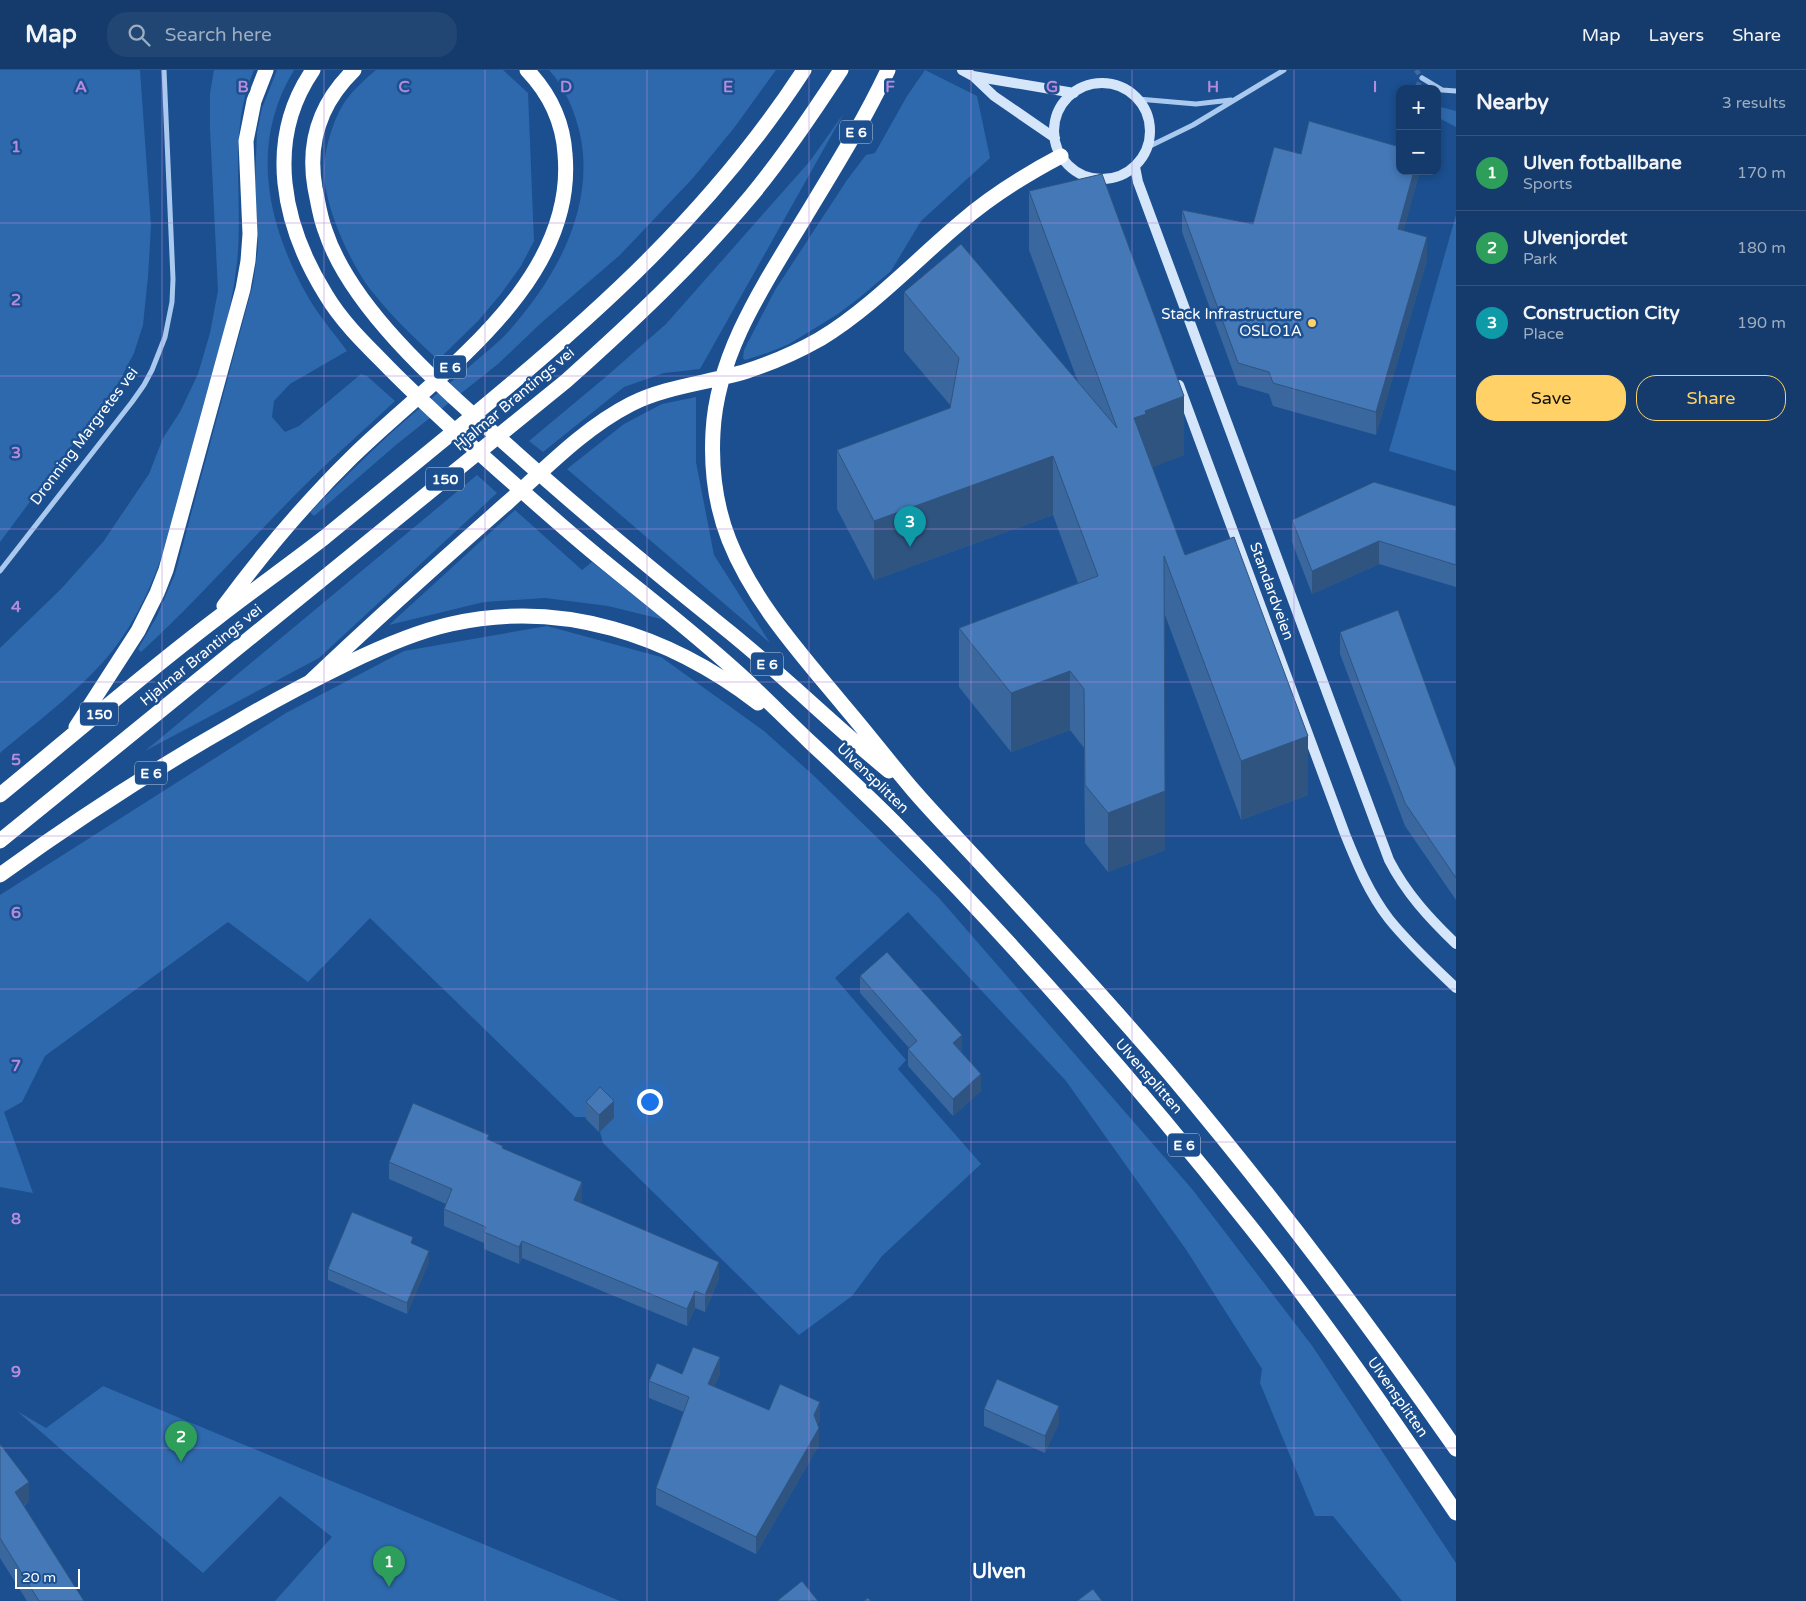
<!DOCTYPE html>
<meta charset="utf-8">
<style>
:root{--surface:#143b6b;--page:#214673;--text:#f1f3f6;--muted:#9dadc1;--line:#33557e;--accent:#ffd166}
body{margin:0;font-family:"Varela Round",sans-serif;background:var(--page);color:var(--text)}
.controls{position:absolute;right:15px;top:15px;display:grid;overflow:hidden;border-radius:10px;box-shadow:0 2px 8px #0003}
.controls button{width:45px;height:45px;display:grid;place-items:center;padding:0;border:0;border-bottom:1px solid var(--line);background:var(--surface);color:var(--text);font:25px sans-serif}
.scale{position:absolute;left:15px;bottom:12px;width:65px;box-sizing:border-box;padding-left:5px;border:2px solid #fff;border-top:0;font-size:14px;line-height:18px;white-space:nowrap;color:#fff;-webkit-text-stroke:4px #1b4f8f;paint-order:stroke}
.you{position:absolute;left:649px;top:1031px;width:18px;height:18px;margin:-12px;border:4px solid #fff;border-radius:50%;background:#1a73e8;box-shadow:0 0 0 8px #1a73e833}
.badge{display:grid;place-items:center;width:32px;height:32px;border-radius:50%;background:var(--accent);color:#fff;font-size:16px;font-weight:700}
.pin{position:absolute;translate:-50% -41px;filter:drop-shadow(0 1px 2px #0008)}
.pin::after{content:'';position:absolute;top:26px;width:18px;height:15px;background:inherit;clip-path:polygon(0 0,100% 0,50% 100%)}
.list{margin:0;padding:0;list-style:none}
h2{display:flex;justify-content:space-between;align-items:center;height:65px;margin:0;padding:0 20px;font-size:21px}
h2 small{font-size:16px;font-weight:400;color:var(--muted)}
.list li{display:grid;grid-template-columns:32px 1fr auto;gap:15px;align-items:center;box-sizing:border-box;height:75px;padding:0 20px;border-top:1px solid var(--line)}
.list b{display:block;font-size:19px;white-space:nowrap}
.list p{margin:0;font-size:16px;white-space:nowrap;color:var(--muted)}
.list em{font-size:16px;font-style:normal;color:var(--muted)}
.actions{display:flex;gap:10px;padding:15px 20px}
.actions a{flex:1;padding:11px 0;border:1px solid var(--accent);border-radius:20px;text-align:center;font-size:18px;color:var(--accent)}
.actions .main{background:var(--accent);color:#111}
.icon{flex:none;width:28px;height:28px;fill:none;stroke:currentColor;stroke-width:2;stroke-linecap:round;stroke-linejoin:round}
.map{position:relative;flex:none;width:1456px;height:1531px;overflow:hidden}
header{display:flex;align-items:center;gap:30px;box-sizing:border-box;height:70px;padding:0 25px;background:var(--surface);border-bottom:1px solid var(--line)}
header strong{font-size:24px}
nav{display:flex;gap:28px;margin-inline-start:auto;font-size:18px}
.search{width:350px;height:45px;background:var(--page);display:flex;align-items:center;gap:12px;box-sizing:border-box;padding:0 18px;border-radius:20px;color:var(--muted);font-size:19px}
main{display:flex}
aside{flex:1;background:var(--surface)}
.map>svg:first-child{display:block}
</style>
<header>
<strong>Map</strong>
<div class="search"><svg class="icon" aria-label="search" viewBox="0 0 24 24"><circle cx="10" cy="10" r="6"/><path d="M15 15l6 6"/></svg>Search here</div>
<nav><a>Map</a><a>Layers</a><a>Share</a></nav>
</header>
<main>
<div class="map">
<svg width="1456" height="1531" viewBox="0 0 1456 1531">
<rect width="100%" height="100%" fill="#1b4f8f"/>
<path fill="#2e69ad" d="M 0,0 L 140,0 L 151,156 L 148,207 L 143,255 L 134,283 L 119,312 L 0,472 Z
M 214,0 L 254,0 C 227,63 244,126 237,192 C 232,244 214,296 200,347 C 180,422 165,508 119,572 C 89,614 40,649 0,683 L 0,578 L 61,519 L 103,472 L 149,404 L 163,368 L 180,342 L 198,304 L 210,263 L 218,221 L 210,59 L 210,23 Z
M 277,0 L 294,0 C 249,74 267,154 307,225 C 318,245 334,263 347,281 L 290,314 L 274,331 L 272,347 L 285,362 L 299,356 L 361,304 L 367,306 L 395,331 C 364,360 333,387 303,417 C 248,472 198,530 141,582 L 138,579 L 157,546 L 175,504 L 253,214 L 258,178 L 255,111 L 257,62 L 262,38 Z
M 376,0 L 503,0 L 528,23 L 534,171 L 521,196 L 500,225 L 478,251 L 438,290 C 416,269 393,248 374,224 C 352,198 324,136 324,102 C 323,83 334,48 344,33 C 353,20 364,10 376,0 Z
M 549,0 L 776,0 L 734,58 L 693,108 L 620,185 L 541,253 L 498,294 L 397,374 L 314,446 L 310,442 C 337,415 364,388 392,362 C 417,340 444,318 470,296 C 482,285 496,275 507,263 C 555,210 596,138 580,64 C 575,42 565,17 549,0 Z
M 925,0 L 977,26 L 990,88 L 921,151 L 891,201 L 859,228 L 838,244 L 789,274 L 770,282 L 745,290 L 743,288 L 744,280 L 775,220 L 847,110 L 866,85 L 875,83 L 907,26 Z
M 1441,37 L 1456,41 L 1456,57 L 1437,47 L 1437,43 Z
M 844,43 L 700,299 L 664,303 L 624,317 L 543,382 L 529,371 L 608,305 L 666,254 L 810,91 Z
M 1456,145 L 1456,401 L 1389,381 Z
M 696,327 L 696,392 L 714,485 L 770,573 L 567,399 L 624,354 L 662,334 Z
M 477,405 L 497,423 L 319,588 L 145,681 Z
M 515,440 L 582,500 L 592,492 L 665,550 L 608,536 L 545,528 L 484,532 L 389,555 Z
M 547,556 L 661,587 L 764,661 L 813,705 L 939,828 L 1192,1119 L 1313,1277 L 1456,1493 L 1456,1531 L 1402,1531 L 1333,1446 L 1315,1446 L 1260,1313 L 1262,1299 L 1187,1181 L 1066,1011 L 908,842 L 835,908 L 906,990 L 898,999 L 981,1094 L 882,1186 L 852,1226 L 799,1265 L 603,1073 L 600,1062 L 613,1048 L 575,1047 L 370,848 L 308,912 L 228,852 L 45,986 L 22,1032 L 4,1042 L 33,1123 L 0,1117 L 0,825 L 286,643 L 404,581 Z
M 103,1316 L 620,1531 L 275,1531 L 332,1467 L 280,1426 L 203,1503 L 17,1341 L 46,1358 Z"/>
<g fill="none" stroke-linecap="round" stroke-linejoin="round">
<path stroke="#3d69a0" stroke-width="5" stroke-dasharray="5 2.5" stroke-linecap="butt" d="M 1416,0 L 1422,8 L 1416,19"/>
<path stroke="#a9c9ee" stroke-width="5" d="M 1422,8 L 1442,20 L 1456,21
M 1138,29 L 1196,34 L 1231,30
M 1148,77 L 1193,55 L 1284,0
M 0,501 L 132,332 L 144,315 L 152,300 L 165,267 L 172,232 L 173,209 L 164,0"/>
<path stroke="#d6e6fa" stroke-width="10" d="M 962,0 L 973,6 L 994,26 L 1055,68
M 973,6 L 1074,23
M1054 61a48 48 0 1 1 96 0a48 48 0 1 1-96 0Z
M 1135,97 L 1138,112 L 1389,790 C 1406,823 1429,848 1456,874
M 1179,315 L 1345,764 C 1357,794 1369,823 1389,849 C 1409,874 1433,896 1456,918"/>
<path stroke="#fff" stroke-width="15" d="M 313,0 C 264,71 283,156 326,225 C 341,250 361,270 382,291 C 406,316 432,340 458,364 C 503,404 548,445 595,484 C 647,527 700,567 749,613 C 770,633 790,653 811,673 C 839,699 867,725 894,752 C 1020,880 1138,1015 1249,1155 C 1323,1248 1390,1345 1456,1443
M 354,0 C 320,33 307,72 315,118 C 318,132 320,147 325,160 C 352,243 451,325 515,382 C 582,442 651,499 722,556 C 780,602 832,654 889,701
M 888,0 C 864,51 834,99 805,147 C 765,213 717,283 713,362 C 711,398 716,437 729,470 C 754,533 802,585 844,636 C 868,664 890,693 914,721 C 940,751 968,779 994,808 C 1053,872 1113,937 1169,1003 C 1271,1124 1366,1250 1456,1379
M 224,536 C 263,483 305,433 352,387 C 434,306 577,215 565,84 C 563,52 549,23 527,0
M 310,612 C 374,551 440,492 507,433 C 546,398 584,358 631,334 C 667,316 709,313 747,301 C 772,293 797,282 820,269 C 870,239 916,190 960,153 C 991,126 1025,105 1061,86
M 76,657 L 138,561 L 157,523 L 166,500 L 243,219 L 248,191 L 250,164 L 246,71 L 254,31 L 266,0
M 0,725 C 72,666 142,605 216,549 C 252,521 289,495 325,467 C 373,428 421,388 469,349 C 597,244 713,140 804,0
M 0,771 L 566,311 C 631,253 695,193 751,126 C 784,86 813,43 841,0
M 0,805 C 77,749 156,698 239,651 C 275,630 311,611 348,593 C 381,577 415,562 451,554 C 562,529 669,565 758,633"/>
</g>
<path fill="#3a679d" d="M 1301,84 L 1419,101 L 1419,105 L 1403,161 L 1427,190 L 1376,365 L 1273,336 L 1269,324 L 1238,315 L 1182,162 L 1182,140 L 1253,154 Z
M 1029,121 L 1184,385 L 1152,397 L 1185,485 L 1308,725 L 1241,750 L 1165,545 L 1165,780 L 1108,802 L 1085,773 L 1084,678 L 1070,660 L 1011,682 L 959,617 L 959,558 L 1078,513 L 1053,445 L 874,510 L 837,439 L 837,380 L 950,338 L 951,336 L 904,281 L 904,222 L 1078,312 L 1029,180 Z
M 1456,436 L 1456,517 L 1379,494 L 1312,524 L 1292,472 L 1292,450 Z
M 1340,562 L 1456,698 L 1456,830 L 1405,756 L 1340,584 Z
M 860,906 L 962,982 L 961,982 L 981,1021 L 953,1046 L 908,996 L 908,979 L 909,978 L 860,923 Z
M 586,1032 L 614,1048 L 599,1062 L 586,1049 Z
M 489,1070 L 582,1129 L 580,1133 L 719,1209 L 705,1242 L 695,1238 L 687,1256 L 522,1188 L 519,1194 L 484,1179 L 484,1173 L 444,1156 L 444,1139 L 446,1134 L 389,1109 L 389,1092 Z
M 413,1174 L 429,1192 L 407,1244 L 328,1210 L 328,1199 Z
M 682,1304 L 720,1304 L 714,1317 L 769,1340 L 820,1349 L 818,1354 L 819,1375 L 756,1484 L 656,1435 L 656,1418 L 684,1342 L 649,1328 L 649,1311 Z
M 984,1339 L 1059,1353 L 1045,1383 L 984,1356 Z
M 0,1374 L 29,1431 L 24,1436 L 84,1531 L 27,1531 L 0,1488 Z"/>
<path fill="#305480" d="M 1414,101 L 1419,101 L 1419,105 L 1398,181 L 1398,159 Z
M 1427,167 L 1427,190 L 1376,365 L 1376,342 Z
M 1184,326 L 1184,385 L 1146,400 L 1134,348 L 1145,341 Z
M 1053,386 L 1053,445 L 874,510 L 874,451 Z
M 1379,471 L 1379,494 L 1312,524 L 1312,501 Z
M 1070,601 L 1070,660 L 1011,682 L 1011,623 Z
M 1308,666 L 1308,725 L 1241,750 L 1241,691 Z
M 1165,721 L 1165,780 L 1108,802 L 1108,743 Z
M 962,965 L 962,982 L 953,990 L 953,973 Z
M 981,1004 L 981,1021 L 953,1046 L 953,1029 Z
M 614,1031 L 614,1048 L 599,1062 L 599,1045 Z
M 582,1112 L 582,1129 L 574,1147 L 574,1130 Z
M 522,1171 L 522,1188 L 519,1194 L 519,1177 Z
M 429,1181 L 429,1192 L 407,1244 L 407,1233 Z
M 719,1192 L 719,1209 L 705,1242 L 705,1225 Z
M 695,1221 L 695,1238 L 687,1256 L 687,1239 Z
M 720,1287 L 720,1304 L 708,1331 L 708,1314 Z
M 820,1332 L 820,1349 L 814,1362 L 814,1345 Z
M 1059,1336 L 1059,1353 L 1045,1383 L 1045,1366 Z
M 819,1358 L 819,1375 L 756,1484 L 756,1467 Z
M 29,1412 L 29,1431 L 15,1442 L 15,1422 Z"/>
<path fill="#4478b7" stroke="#305480" d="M 1309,51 L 1400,77 L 1400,101 L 1414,101 L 1398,159 L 1427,167 L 1376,342 L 1273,313 L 1269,302 L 1238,293 L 1182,140 L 1253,154 L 1274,77 L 1301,84 Z
M 1102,104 L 1184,326 L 1145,341 L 1146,344 L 1134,348 L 1185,485 L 1234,467 L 1308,666 L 1241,691 L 1164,486 L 1165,721 L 1108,743 L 1085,715 L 1084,619 L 1070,601 L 1011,623 L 959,558 L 1098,506 L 1053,386 L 874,451 L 837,380 L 950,338 L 959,288 L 904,222 L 961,174 L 1117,358 L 1029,121 Z
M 1374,412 L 1456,436 L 1456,495 L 1379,471 L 1312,501 L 1292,450 Z
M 1398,540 L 1456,698 L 1456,808 L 1405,733 L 1340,562 Z
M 887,882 L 962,965 L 953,973 L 981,1004 L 953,1029 L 908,979 L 917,971 L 860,906 Z
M 600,1017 L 614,1031 L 599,1045 L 586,1032 Z
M 413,1033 L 489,1065 L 487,1069 L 503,1076 L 502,1078 L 582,1112 L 574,1130 L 719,1192 L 705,1225 L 695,1221 L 687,1239 L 522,1171 L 519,1177 L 484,1162 L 486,1157 L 444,1139 L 452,1119 L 389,1092 Z
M 352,1142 L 413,1167 L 411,1173 L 429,1181 L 407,1233 L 328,1199 Z
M 693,1277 L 720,1287 L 708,1314 L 769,1340 L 780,1314 L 820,1332 L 814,1345 L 819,1358 L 756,1467 L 656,1418 L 689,1327 L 649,1311 L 657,1293 L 682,1304 Z
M 997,1309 L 1059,1336 L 1045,1366 L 984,1339 Z
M 0,1374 L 29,1412 L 15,1422 L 84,1531 L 39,1531 L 0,1468 Z
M 802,1511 L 818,1531 L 777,1531 Z
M 1093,1519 L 1102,1531 L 1077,1531 Z
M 868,1528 L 871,1531 L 864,1531 Z"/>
<path fill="none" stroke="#b68bdc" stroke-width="1" stroke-opacity="0.55" d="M 162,0 L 162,1531M 324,0 L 324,1531M 485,0 L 485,1531M 647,0 L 647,1531M 809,0 L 809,1531M 971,0 L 971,1531M 1132,0 L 1132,1531M 1294,0 L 1294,1531M 0,153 L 1456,153M 0,306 L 1456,306M 0,459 L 1456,459M 0,612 L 1456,612M 0,766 L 1456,766M 0,919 L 1456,919M 0,1072 L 1456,1072M 0,1225 L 1456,1225M 0,1378 L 1456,1378"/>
<circle fill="#ffd166" stroke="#1b4f8f" stroke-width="2" cx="1312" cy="253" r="5"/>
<g text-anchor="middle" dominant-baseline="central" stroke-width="5" stroke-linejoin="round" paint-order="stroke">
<g fill="#1b4f8f" stroke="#bbcadd" stroke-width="1">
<rect x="840" y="50.5" width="32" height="23" rx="4"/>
<rect x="434" y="285.5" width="32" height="23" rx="4"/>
<rect x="426" y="397.5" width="38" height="23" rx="4"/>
<rect x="751" y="582.5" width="32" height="23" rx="4"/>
<rect x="80" y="632.5" width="38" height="23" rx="4"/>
<rect x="135" y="691.5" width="32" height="23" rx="4"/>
<rect x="1168" y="1063.5" width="32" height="23" rx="4"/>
</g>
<g font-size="14" font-weight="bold" fill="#fff">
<text x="856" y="62">E 6</text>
<text x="450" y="297">E 6</text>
<text x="445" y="409">150</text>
<text x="767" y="594">E 6</text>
<text x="99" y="644">150</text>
<text x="151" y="703">E 6</text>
<text x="1184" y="1075">E 6</text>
</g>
<g font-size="15" fill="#fff" stroke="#1b4f8f" text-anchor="end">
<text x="1302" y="244">Stack Infrastructure<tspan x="1302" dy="17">OSLO1A</tspan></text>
</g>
<g font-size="15" fill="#fff" stroke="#1b4f8f">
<text transform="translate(514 329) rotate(-40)">Hjalmar Brantings vei</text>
<text transform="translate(84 366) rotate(-53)">Dronning Margretes vei</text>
<text transform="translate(1272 521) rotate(70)">Standardveien</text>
<text transform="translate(201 585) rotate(-39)">Hjalmar Brantings vei</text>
<text transform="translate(873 708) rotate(44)">Ulvensplitten</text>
<text transform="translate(1149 1006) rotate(49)">Ulvensplitten</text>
<text transform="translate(1398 1327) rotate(55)">Ulvensplitten</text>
</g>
<g font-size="20" font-weight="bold" fill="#fff" stroke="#1b4f8f">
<text x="999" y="1502">Ulven</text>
</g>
</g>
<g font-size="16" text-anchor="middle" font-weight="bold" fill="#b68bdc" stroke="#1b4f8f" stroke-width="5" stroke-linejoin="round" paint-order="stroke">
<text x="81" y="22">A</text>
<text x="243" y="22">B</text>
<text x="404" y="22">C</text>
<text x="566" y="22">D</text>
<text x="728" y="22">E</text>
<text x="890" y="22">F</text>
<text x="1052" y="22">G</text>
<text x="1213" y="22">H</text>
<text x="1375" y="22">I</text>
<text x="16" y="82">1</text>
<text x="16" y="235">2</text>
<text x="16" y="388">3</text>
<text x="16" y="542">4</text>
<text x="16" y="695">5</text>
<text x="16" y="848">6</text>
<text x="16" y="1001">7</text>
<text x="16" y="1154">8</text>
<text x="16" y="1307">9</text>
</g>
</svg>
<div class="controls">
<button>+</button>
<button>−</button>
</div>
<div class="scale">20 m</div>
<div class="you"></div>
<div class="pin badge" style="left:389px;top:1517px;background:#2e9e5b">1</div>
<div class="pin badge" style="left:181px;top:1392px;background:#2e9e5b">2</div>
<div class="pin badge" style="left:910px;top:477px;background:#0f9aa8">3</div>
</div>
<aside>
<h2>Nearby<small>3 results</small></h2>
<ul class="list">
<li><span class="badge" style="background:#2e9e5b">1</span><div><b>Ulven fotballbane</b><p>Sports</p></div><em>170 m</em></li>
<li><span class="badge" style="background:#2e9e5b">2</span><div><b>Ulvenjordet</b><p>Park</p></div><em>180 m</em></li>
<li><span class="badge" style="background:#0f9aa8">3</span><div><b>Construction City</b><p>Place</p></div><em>190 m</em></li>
</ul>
<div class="actions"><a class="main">Save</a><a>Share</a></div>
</aside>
</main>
